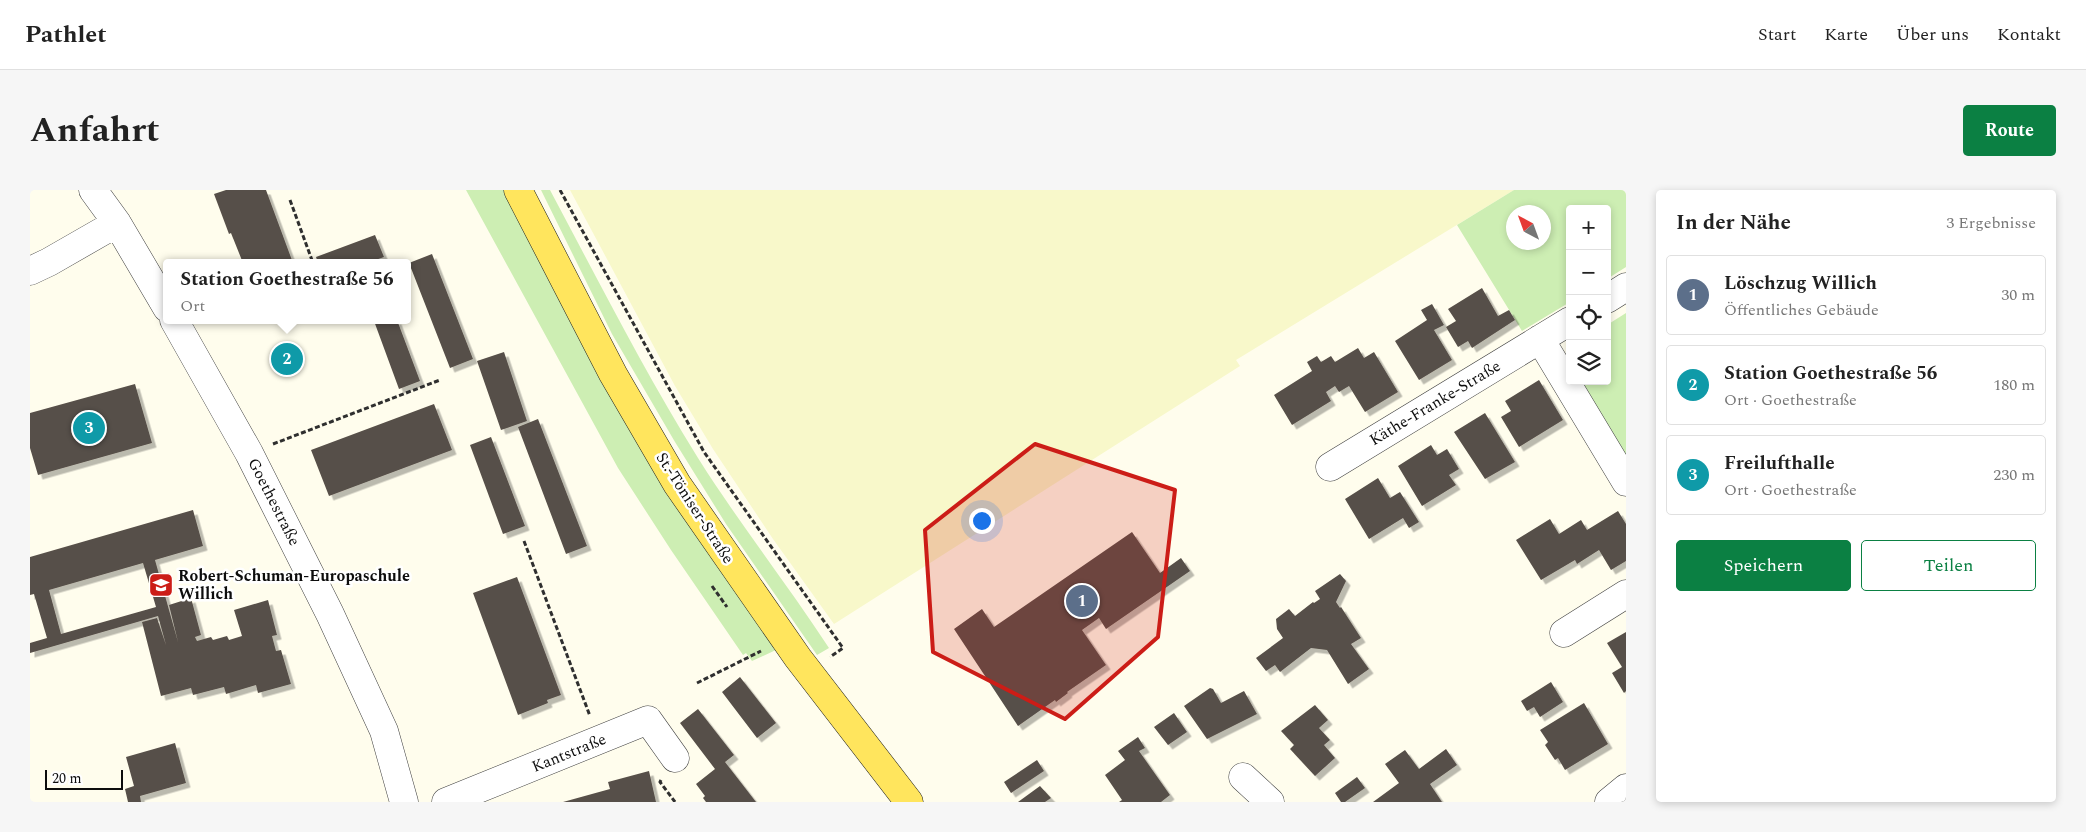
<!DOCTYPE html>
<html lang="de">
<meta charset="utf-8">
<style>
:root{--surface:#fff;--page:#f6f6f6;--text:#222;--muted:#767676;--line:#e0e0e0;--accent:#0b8043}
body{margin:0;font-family:Spectral,serif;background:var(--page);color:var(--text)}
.controls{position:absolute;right:15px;top:15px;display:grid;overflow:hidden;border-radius:5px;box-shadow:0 2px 8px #0003}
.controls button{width:45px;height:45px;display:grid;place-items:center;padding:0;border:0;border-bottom:1px solid var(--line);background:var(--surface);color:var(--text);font:25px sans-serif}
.compass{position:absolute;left:1476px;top:15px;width:45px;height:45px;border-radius:50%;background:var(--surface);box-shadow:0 2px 8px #0003;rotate:319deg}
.scale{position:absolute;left:15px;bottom:12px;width:78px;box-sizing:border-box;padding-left:5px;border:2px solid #0d0d0d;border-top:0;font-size:14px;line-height:18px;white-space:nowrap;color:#0d0d0d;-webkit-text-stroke:4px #fff;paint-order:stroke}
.you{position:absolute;left:951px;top:330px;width:18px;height:18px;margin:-12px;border:4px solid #fff;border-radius:50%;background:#1a73e8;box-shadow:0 0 0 8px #1a73e833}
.badge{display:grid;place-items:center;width:32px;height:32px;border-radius:50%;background:var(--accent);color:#fff;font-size:16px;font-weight:700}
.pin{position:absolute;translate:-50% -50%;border:2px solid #fff;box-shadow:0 1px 5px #0006}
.popup{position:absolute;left:133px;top:69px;width:248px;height:65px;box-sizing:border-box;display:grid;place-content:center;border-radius:5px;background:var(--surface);filter:drop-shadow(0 1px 4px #0005);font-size:16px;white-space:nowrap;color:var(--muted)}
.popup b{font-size:19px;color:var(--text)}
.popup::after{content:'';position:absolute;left:50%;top:100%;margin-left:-10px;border:10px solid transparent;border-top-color:var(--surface)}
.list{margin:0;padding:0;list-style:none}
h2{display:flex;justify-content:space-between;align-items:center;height:65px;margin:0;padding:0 20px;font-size:21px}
h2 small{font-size:16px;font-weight:400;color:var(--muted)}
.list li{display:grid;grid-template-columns:32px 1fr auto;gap:15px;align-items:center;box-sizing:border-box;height:80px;margin:0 10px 10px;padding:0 10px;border:1px solid var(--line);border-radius:5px}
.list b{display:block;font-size:19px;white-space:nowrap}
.list p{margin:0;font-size:16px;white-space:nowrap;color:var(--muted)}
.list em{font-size:16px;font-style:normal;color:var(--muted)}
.actions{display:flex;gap:10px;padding:15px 20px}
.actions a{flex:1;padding:11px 0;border:1px solid var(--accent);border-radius:5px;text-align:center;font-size:18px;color:var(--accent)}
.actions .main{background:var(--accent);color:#fff}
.icon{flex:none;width:28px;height:28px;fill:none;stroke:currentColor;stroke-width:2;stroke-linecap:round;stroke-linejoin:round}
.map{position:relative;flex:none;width:1596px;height:612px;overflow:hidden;border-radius:5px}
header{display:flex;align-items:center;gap:30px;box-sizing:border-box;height:70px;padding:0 25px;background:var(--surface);border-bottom:1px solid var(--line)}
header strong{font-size:24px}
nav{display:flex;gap:28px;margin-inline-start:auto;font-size:18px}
.intro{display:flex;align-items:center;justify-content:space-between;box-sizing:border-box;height:120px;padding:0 30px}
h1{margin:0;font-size:35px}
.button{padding:12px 22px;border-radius:5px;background:var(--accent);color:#fff;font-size:18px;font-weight:700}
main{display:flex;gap:30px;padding:0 30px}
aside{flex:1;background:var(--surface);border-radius:5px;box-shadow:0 2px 8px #0003}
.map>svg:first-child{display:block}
</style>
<header>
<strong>Pathlet</strong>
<nav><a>Start</a><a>Karte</a><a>Über uns</a><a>Kontakt</a></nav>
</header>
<div class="intro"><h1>Anfahrt</h1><a class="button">Route</a></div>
<main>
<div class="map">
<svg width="1596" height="612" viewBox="0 0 1596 612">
<defs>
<filter id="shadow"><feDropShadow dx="4.5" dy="4.5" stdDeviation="0" flood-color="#0004"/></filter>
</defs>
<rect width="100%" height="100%" fill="#fffded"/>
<path fill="#f8f8ca" d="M 540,0 L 1484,0 L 1206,170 L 1210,176 L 804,434 L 743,349 L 683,259 L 645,196 Z"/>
<path fill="#cdeeb3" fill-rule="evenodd" d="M 436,0 L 479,0 L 748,459 L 722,471 L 716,463 L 713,465 L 641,360 L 588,278 Z
M 511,0 L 520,0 C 568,90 614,181 668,268 C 709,333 757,394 799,458 L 787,465 L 696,334 L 645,252 L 582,144 Z
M 1484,0 L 1596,0 L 1596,77 L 1577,89 L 1577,19 L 1540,19 L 1540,112 L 1492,141 L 1427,35 ZM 1484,22 L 1514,22 L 1514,52 L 1484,52 Z
M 1596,123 L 1596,266 L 1550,191 L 1577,191 L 1577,135 Z"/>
<path fill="#574f48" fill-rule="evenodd" filter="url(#shadow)" d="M 196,0 L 236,0 L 263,73 L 213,73 L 201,43 L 199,44 L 184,4 Z
M 345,45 L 354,67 L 337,73 L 288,73 L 286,67 Z
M 402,64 L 443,169 L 420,178 L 379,73 Z
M 1452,98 L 1468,126 L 1479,120 L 1485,130 L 1442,158 L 1438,151 L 1428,157 L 1416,137 L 1426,131 L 1418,119 Z
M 1402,114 L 1414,135 L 1404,140 L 1422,170 L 1389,190 L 1365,151 L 1397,130 L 1391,120 Z
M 367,130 L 390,191 L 369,199 L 344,131 Z
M 1328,158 L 1334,168 L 1344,162 L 1368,202 L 1335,222 L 1319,196 L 1309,202 L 1305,196 L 1296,202 L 1301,211 L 1262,235 L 1244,205 L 1282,181 L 1277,172 L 1287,166 L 1291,172 L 1301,166 L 1305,172 Z
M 262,160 L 266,171 L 253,177 L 248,166 Z
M 474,162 L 497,231 L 471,240 L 447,171 Z
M 1509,190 L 1533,230 L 1489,257 L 1471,227 L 1481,221 L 1475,211 Z
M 105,194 L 122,253 L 8,285 L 0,258 L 0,223 Z
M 404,214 L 422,260 L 299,306 L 281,260 Z
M 1455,223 L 1485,272 L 1455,289 L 1424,242 Z
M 508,229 L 557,356 L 536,364 L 488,237 Z
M 461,247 L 495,336 L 473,344 L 440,255 Z
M 1401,255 L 1407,265 L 1417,259 L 1429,279 L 1419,285 L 1426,295 L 1392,316 L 1368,276 Z
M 1348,288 L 1360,308 L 1370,302 L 1389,332 L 1379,338 L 1373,328 L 1339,349 L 1315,309 Z
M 163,320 L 173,356 L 125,370 L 148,452 L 139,415 L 161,408 L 171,445 L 165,447 L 167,451 L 181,447 L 183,450 L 197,446 L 199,450 L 212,446 L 204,420 L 238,410 L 247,445 L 242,446 L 246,461 L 251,460 L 261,494 L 228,503 L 226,495 L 196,504 L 194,497 L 163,505 L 161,498 L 131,506 L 112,432 L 127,428 L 136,455 L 128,426 L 0,463 L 0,453 L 17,448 L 4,404 L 0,405 L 0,367 ZM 113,373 L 126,417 L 31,444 L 19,400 Z
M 1588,321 L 1596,334 L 1596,371 L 1581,380 L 1569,360 L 1547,374 L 1545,370 L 1511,390 L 1486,350 L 1520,329 L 1529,344 L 1551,330 L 1557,340 Z
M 1102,342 L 1130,383 L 1151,368 L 1160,381 L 1076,439 L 1069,428 L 1052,440 L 1076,475 L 1037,502 L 1038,503 L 1026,512 L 1025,510 L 988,536 L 924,439 L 952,419 L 964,437 Z
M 1310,384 L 1316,391 L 1306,412 L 1310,418 L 1311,417 L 1331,448 L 1321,454 L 1339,479 L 1318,494 L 1297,460 L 1281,458 L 1250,482 L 1245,475 L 1236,481 L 1226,468 L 1253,448 L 1247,439 L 1246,429 L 1259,419 L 1265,426 L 1283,412 L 1284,413 L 1290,409 L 1285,401 Z
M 487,387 L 531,505 L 517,510 L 518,513 L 488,525 L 443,403 Z
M 1596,442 L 1596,501 L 1594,503 L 1582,483 L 1592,477 L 1577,453 Z
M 710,487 L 746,533 L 727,548 L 692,502 Z
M 1521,492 L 1533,512 L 1510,527 L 1504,517 L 1497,521 L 1491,511 Z
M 1180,498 L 1183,499 L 1191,513 L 1214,501 L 1227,524 L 1177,549 L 1154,516 Z
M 1554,513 L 1578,554 L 1535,580 L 1528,568 L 1525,570 L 1515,555 L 1518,552 L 1510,540 Z
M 1285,515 L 1298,530 L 1289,538 L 1300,550 L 1294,555 L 1305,568 L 1285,586 L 1260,559 L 1264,555 L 1251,541 Z
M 668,519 L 704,565 L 695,572 L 726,612 L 676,612 L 673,608 L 675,606 L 666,594 L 685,579 L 650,533 Z
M 1144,523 L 1157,542 L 1138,555 L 1124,537 Z
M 1108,547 L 1115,558 L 1109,561 L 1140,605 L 1131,612 L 1089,612 L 1092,610 L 1075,585 L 1095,570 L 1088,561 Z
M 145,553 L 156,593 L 110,606 L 111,612 L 98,612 L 95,599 L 104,596 L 96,567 Z
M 1416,559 L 1427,575 L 1400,594 L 1412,612 L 1343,612 L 1369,593 L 1355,574 L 1375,560 L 1389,579 Z
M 1007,570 L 1014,581 L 981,603 L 974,592 Z
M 619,581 L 626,612 L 533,612 L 580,599 L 578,592 Z
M 1327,587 L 1335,598 L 1315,612 L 1311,612 L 1305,603 Z
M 1010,596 L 1021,608 L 1015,612 L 988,612 Z"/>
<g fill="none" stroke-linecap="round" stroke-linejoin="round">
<defs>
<path id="minor" d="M 63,0 L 87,33 L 137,118
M 0,81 L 19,72 L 87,33
M 1577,109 L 1596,97
M 144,130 L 219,263 L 300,424 L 354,541 L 374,612
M 1510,149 L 1596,292
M 1300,277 L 1540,131
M 1534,443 L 1596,404
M 1213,587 L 1240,612
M 416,612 L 618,530 L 645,568
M 1579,612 L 1596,598"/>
<path id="major" d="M 488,0 L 583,184 L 647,294 L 768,468 L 879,612"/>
</defs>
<use href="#minor" stroke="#404040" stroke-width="29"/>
<use href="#major" stroke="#1e1e1e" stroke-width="29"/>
<path stroke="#2f2f2f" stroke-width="3" stroke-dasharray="5 2.5" stroke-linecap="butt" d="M 530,0 L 674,262 L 813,458 L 800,467
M 260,10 L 283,73
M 303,130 L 303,131
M 243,254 L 410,190
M 494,351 L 560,526
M 682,396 L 697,417
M 667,493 L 731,461
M 631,590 L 630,592 L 645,612"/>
<use href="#minor" stroke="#fff" stroke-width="28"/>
<use href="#major" stroke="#ffe55d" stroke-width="28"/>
</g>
<path fill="#cc1d17" fill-opacity="0.2" stroke="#cc1d17" stroke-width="4" stroke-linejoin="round" d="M 1005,254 L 1145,300 L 1128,447 L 1035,529 L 903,462 L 895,340 Z"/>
<defs>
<symbol id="school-square" viewBox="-11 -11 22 22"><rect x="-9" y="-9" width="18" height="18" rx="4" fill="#cc1d17" stroke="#fff"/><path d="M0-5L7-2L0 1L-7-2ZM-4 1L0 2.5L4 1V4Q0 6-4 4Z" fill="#fff"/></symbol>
</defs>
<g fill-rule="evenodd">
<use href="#school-square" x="117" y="381" width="28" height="28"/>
</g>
<g text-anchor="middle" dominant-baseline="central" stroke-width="5" stroke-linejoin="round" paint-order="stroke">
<g font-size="16" fill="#0d0d0d" stroke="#fff">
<text transform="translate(1405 213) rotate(-31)">Käthe-Franke-Straße</text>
<text transform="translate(244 312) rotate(63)">Goethestraße</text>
<text transform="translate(665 318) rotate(57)">St.-Töniser-Straße</text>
<text transform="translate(539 563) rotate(-22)">Kantstraße</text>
</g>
<g font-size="16" font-weight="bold" fill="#0d0d0d" stroke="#fff" text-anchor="start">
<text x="148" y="386">Robert-Schuman-Europaschule<tspan x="148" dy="18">Willich</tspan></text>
</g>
</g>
</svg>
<div class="controls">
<button>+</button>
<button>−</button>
<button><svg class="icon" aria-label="locate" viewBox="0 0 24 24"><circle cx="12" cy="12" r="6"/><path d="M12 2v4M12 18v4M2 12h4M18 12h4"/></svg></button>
<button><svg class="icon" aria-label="layers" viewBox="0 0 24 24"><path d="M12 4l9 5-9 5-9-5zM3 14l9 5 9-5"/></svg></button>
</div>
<svg class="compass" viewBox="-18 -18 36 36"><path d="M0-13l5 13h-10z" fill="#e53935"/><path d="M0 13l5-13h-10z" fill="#767676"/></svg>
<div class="scale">20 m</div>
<div class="you"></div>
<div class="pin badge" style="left:1052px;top:411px;background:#5c6f8a">1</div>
<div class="pin badge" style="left:257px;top:169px;background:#0f9aa8">2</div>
<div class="popup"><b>Station Goethestraße 56</b>Ort</div>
<div class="pin badge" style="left:59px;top:238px;background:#0f9aa8">3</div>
</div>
<aside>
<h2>In der Nähe<small>3 Ergebnisse</small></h2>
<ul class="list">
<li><span class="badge" style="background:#5c6f8a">1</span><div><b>Löschzug Willich</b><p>Öffentliches Gebäude</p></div><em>30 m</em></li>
<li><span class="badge" style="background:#0f9aa8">2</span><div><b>Station Goethestraße 56</b><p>Ort · Goethestraße</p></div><em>180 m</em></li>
<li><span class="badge" style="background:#0f9aa8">3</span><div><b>Freilufthalle</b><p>Ort · Goethestraße</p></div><em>230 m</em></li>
</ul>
<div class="actions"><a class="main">Speichern</a><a>Teilen</a></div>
</aside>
</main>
